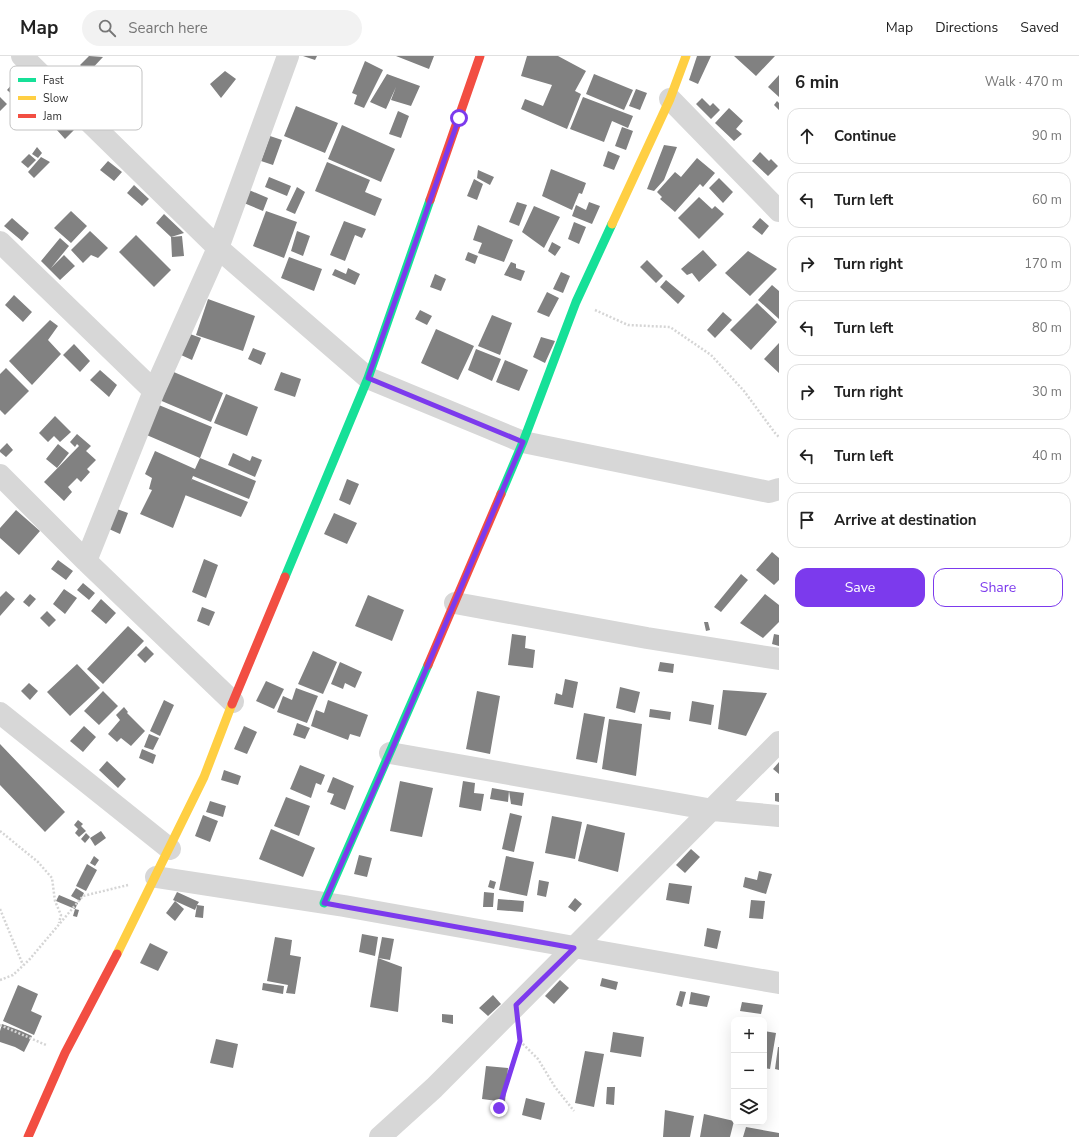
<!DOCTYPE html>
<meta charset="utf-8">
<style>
:root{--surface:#fff;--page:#f2f2f2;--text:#222;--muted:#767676;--line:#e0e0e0;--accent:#7c3aed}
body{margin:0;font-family:"Nunito Sans",sans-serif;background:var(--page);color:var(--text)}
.controls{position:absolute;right:12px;bottom:12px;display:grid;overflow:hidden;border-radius:8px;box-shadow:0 4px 16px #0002}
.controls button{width:36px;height:36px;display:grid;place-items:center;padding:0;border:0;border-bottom:1px solid var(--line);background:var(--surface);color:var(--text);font:20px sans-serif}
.stop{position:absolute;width:12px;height:12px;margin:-9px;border:3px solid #7c3aed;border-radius:50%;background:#fff}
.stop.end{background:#7c3aed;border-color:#fff;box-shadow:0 1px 4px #0008}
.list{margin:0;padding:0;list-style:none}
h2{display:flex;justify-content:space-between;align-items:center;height:52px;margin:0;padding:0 16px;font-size:17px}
h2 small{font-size:13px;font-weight:400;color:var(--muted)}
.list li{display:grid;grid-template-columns:26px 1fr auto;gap:12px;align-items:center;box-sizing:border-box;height:56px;margin:0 8px 8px;padding:0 8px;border:1px solid var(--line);border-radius:12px}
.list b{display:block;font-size:15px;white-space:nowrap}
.list em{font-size:13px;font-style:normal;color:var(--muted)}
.actions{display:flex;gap:8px;padding:12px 16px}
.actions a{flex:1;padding:9px 0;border:1px solid var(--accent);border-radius:12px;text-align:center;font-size:14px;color:var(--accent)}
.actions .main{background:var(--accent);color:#fff}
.icon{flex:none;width:22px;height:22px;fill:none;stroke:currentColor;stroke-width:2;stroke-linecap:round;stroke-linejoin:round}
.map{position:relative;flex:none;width:779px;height:1081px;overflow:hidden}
header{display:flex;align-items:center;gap:24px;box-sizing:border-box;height:56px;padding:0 20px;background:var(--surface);border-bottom:1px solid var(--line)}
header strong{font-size:19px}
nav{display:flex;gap:22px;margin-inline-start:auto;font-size:14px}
.search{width:280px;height:36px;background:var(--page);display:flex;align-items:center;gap:10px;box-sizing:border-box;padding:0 14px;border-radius:22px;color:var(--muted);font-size:15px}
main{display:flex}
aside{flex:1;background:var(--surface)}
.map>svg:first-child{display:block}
</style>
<header>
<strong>Map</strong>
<div class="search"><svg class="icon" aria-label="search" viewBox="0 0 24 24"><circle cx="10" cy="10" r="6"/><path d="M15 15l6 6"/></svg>Search here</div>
<nav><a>Map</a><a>Directions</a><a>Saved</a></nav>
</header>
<main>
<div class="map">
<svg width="779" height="1081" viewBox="0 0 779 1081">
<rect width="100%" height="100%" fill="#fff"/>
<path fill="#818181" d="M 89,0 L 103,1 L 88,17 L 80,9 Z
M 303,0 L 317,0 L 315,4 Z
M 396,0 L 434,0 L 429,13 Z
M 527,0 L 558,0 L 586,15 L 575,35 L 581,38 L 567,73 L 521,53 L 525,43 L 543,50 L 552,29 L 521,20 Z
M 697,0 L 711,0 L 698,28 L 689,24 Z
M 734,0 L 775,0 L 756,20 Z
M 365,5 L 383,14 L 364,52 L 354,48 L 357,39 L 352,37 Z
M 26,12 L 36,20 L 16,42 L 7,34 Z
M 225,15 L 236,23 L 221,42 L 210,28 Z
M 387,18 L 420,30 L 411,50 L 391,44 L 396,31 L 386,53 L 370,46 Z
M 594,18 L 633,34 L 624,54 L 586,38 Z
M 779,19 L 779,41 L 768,31 Z
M 636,33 L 647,37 L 640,54 L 629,50 Z
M 0,41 L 7,48 L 0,55 Z
M 583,41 L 633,60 L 628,72 L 612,65 L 604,86 L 570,73 Z
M 702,42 L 710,50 L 713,47 L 720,54 L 711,63 L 696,48 Z
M 777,45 L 779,47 L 779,54 L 774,49 Z
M 296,50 L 338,67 L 325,97 L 284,80 Z
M 729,52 L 743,65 L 736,73 L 742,78 L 734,85 L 715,67 Z
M 398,55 L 409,60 L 401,82 L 389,78 Z
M 65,65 L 74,74 L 65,83 L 56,73 Z
M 342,69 L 395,93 L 381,126 L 328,103 Z
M 622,71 L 633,75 L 626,94 L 615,90 Z
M 270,80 L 282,84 L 273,109 L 261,105 Z
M 664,89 L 677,91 L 664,124 L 654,135 L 647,133 Z
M 37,91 L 42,97 L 38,102 L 32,98 Z
M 608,95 L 620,100 L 614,114 L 603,110 Z
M 760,96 L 769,105 L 771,103 L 778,110 L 768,120 L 752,105 Z
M 29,98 L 36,104 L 28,112 L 21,106 Z
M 41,101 L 50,106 L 34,122 L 28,116 Z
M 697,102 L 715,117 L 703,131 L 700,128 L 675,156 L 660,143 L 662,141 L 657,136 L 675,116 L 681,121 Z
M 108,105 L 122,116 L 114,125 L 100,114 Z
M 327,106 L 370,124 L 365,136 L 382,143 L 375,160 L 315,135 Z
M 551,113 L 586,127 L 582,138 L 579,137 L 572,154 L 542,140 Z
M 478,114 L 494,121 L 490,129 L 477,122 Z
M 269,121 L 291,130 L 287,140 L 265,131 Z
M 719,122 L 733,136 L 723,147 L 709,132 Z
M 474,123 L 483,128 L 477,144 L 467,140 Z
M 134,129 L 149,143 L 142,150 L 127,137 Z
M 297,131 L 305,136 L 295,158 L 286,154 Z
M 249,134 L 268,142 L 263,155 L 244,147 Z
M 699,141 L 712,153 L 715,150 L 724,158 L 699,183 L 678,162 Z
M 517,146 L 527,149 L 519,170 L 509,166 Z
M 589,146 L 600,150 L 592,168 L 572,160 L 576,149 L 586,154 Z
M 534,150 L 560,161 L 544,192 L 522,176 Z
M 71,155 L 87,170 L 71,187 L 54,172 Z
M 266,155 L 297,166 L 284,202 L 253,190 Z
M 164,158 L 184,177 L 171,181 L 156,167 Z
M 12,162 L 29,177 L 22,185 L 4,170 Z
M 760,162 L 769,170 L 762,179 L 752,171 Z
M 344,165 L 366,173 L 362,182 L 355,179 L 345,205 L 330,199 Z
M 574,166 L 586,171 L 579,188 L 568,183 Z
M 478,169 L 513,184 L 504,206 L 478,197 L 482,187 L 473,184 Z
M 90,175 L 108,192 L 98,202 L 91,199 L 83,207 L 71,194 Z
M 297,175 L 310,180 L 303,200 L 291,195 Z
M 136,179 L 171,214 L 154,231 L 119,196 Z
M 182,180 L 184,200 L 172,201 L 171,181 Z
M 60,182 L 69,190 L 51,212 L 64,199 L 75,210 L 60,224 L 41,205 Z
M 552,186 L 561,191 L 555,200 L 548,195 Z
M 703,194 L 717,209 L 699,226 L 692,217 L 687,219 L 681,213 Z
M 748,195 L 777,213 L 750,240 L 725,217 Z
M 468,196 L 478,200 L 475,208 L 465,204 Z
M 289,201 L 322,213 L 314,235 L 281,222 Z
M 647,204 L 663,220 L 656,227 L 640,211 Z
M 511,206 L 516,208 L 516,212 L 525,215 L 521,225 L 504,219 Z
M 348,212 L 360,218 L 355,229 L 332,219 L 335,213 L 346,218 Z
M 561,216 L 570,220 L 563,237 L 553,233 Z
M 435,218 L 446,223 L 441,235 L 430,231 Z
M 666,224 L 685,240 L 678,248 L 660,231 Z
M 772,229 L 779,235 L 779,263 L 758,244 Z
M 547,236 L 559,242 L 549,261 L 537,256 Z
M 14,239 L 32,256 L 23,266 L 5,249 Z
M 208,243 L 255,260 L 243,295 L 196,279 Z
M 757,247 L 777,266 L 751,294 L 730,274 Z
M 420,254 L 432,260 L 427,269 L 415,263 Z
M 723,256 L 732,264 L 715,282 L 707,274 Z
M 492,259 L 512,267 L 500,299 L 478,290 Z
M 50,264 L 58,270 L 48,284 L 61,298 L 32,329 L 9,305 Z
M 436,273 L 474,290 L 458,324 L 421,307 Z
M 190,278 L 201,282 L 192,304 L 181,299 Z
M 541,281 L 555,285 L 545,307 L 533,301 Z
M 779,287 L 779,317 L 764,303 Z
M 74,288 L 90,305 L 80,316 L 63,299 Z
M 253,292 L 266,297 L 261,309 L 248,303 Z
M 476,293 L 501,303 L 492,325 L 468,314 Z
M 505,304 L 528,314 L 519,335 L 496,326 Z
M 6,312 L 29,335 L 5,359 L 0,354 L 0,318 Z
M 100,314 L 117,329 L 109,341 L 90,324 Z
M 169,314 L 223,337 L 211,366 L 157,343 Z
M 281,316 L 301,323 L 295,341 L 274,334 Z
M 226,338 L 258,351 L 247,380 L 214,367 Z
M 154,347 L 212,371 L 200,402 L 142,377 Z
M 55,360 L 71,376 L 60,386 L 54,380 L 48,386 L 39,377 Z
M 77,378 L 91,390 L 86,395 L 96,404 L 87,413 L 90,416 L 81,426 L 77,422 L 68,431 L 72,436 L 64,445 L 44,426 L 79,390 L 77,388 L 75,391 L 70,386 Z
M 7,387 L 13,394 L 6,401 L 0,396 L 0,394 Z
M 58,388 L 69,397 L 57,412 L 46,403 Z
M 155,395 L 195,413 L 200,402 L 256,425 L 249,443 L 193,420 L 173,472 L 140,458 L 152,434 L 149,433 L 152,422 L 145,418 Z
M 233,397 L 250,405 L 252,400 L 262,404 L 255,421 L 228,409 Z
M 192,423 L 248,446 L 241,461 L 185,439 Z
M 347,423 L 359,428 L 350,449 L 339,444 Z
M 117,453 L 128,457 L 120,478 L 109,473 Z
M 16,454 L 40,475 L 19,499 L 0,482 L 0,472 Z
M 334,457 L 357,467 L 347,488 L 324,478 Z
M 772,496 L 779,502 L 779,524 L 774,529 L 756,514 Z
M 204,503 L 218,509 L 206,542 L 192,536 Z
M 58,504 L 73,515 L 66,524 L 51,513 Z
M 741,518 L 748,524 L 721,556 L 714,551 Z
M 83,527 L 95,537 L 89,544 L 77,534 Z
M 64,533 L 77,542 L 65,558 L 53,548 Z
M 6,535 L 15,543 L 0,560 L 0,541 Z
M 30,538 L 36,543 L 29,551 L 23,546 Z
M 765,538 L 779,549 L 779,566 L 763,582 L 740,567 Z
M 368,539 L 404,554 L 392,585 L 355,570 Z
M 101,543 L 116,557 L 106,568 L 91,555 Z
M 202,551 L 215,556 L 209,570 L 197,565 Z
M 47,555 L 56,564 L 49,571 L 40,562 Z
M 704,566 L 708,566 L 710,574 L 706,575 Z
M 128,570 L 144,585 L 103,628 L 87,613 Z
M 512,578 L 526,580 L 525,592 L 535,594 L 533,612 L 508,609 Z
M 774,578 L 779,579 L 779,590 L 772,588 Z
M 146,590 L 154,598 L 145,607 L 137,599 Z
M 313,595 L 337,606 L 323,638 L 298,628 Z
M 340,606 L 362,616 L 355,632 L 345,627 L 343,633 L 331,628 Z
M 660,606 L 674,608 L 673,617 L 658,615 Z
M 77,608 L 100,632 L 70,660 L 47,636 Z
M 565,623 L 578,626 L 573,652 L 554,648 L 556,637 L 562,639 Z
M 266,625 L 284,633 L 274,653 L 256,645 Z
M 29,627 L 38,635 L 30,644 L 21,635 Z
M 620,631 L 640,636 L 635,657 L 616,652 Z
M 296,632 L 318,640 L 307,667 L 277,656 L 283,640 L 292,644 Z
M 723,634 L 767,637 L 746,680 L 718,673 Z
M 103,635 L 118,650 L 99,669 L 84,655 Z
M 477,635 L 500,640 L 490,698 L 466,693 Z
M 164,644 L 174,649 L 160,680 L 150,675 Z
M 328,644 L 368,659 L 360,681 L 350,678 L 348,684 L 311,670 L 316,654 L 324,657 Z
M 692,645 L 714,649 L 711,669 L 689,665 Z
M 124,651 L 128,656 L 127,657 L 145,675 L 131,690 L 121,682 L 117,686 L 108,678 L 120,664 L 116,659 Z
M 650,653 L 671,656 L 670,664 L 649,661 Z
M 584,657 L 605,661 L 597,707 L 576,703 Z
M 609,663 L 642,668 L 636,720 L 602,713 Z
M 297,667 L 310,672 L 305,683 L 293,679 Z
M 84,670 L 96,681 L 83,696 L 70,685 Z
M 244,670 L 257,676 L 247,698 L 234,693 Z
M 149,678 L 159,682 L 153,694 L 144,691 Z
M 0,688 L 65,756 L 45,776 L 0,729 Z
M 142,693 L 156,699 L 153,708 L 139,702 Z
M 107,705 L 126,723 L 118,732 L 99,714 Z
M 779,706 L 779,718 L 773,713 Z
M 300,709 L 325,719 L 321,729 L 316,727 L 311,742 L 290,733 Z
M 224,714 L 241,720 L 238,729 L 221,724 Z
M 333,721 L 354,730 L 345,754 L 330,748 L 334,738 L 327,736 Z
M 400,725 L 433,732 L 422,781 L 390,775 Z
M 463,725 L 475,727 L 474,737 L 484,738 L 481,755 L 459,751 Z
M 492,732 L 509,735 L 508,746 L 490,743 Z
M 509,735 L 524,737 L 522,750 L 511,748 Z
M 775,737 L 779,737 L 779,746 L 775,745 Z
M 286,741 L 310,750 L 299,780 L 274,770 Z
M 210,745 L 226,750 L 223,761 L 206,756 Z
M 510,757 L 522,760 L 514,796 L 502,793 Z
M 203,759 L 218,765 L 210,786 L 195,780 Z
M 552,760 L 582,766 L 575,803 L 545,797 Z
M 78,764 L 83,768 L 81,770 L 86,775 L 79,781 L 75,777 L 78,773 L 74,769 Z
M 587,768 L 625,777 L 618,816 L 578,805 Z
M 271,773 L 315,792 L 303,821 L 259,803 Z
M 101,775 L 106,782 L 95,790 L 90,782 Z
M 86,777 L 90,781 L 85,787 L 81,783 Z
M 691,793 L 700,801 L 685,817 L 676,809 Z
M 359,799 L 372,802 L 367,821 L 354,818 Z
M 94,800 L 99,804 L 95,810 L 90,807 Z
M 506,800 L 534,806 L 527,840 L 499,834 Z
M 87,808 L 97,814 L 86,835 L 76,830 Z
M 759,815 L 772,818 L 766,838 L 743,831 L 745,821 L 757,824 Z
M 490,824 L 496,826 L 494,833 L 488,831 Z
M 539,824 L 549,826 L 546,841 L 537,839 Z
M 669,827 L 692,830 L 689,848 L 666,844 Z
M 76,832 L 84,837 L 80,845 L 71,840 Z
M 177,836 L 199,846 L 197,849 L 204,850 L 203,862 L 195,861 L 197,849 L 195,854 L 173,844 Z
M 484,836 L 494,837 L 493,851 L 483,851 Z
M 59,839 L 78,847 L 75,853 L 56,845 Z
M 575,842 L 582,848 L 575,856 L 568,851 Z
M 498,843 L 524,845 L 523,856 L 497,854 Z
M 751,844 L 765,845 L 763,863 L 749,862 Z
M 175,845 L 184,853 L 175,865 L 166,857 Z
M 75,853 L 79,854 L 77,861 L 73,860 Z
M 707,872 L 721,875 L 717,893 L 704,890 Z
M 362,878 L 378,881 L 375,900 L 359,896 Z
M 275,881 L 292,884 L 290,899 L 301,901 L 295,938 L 286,937 L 288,929 L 267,925 Z
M 382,881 L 394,883 L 390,904 L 378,902 Z
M 150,887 L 168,896 L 158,915 L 140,907 Z
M 378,902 L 402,911 L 398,956 L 370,951 Z
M 602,922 L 618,926 L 616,934 L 600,930 Z
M 560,924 L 569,932 L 554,948 L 545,940 Z
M 263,927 L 284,930 L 283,938 L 262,934 Z
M 18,929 L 38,938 L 31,955 L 42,960 L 34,979 L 3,965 Z
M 680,935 L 686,936 L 682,951 L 676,949 Z
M 691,936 L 710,940 L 707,951 L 689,948 Z
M 493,939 L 501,948 L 488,960 L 479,952 Z
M 742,946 L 763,949 L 761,958 L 740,955 Z
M 442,958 L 453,959 L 453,968 L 442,966 Z
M 2,968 L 21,975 L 32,980 L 24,996 L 15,991 L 0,986 L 0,975 Z
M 764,975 L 776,977 L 770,1013 L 764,1012 Z
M 613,976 L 644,981 L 641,1001 L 610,996 Z
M 216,983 L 238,988 L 233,1012 L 210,1007 Z
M 778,991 L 779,991 L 779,1014 L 775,1013 Z
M 585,995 L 604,998 L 594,1051 L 575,1047 Z
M 486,1010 L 508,1012 L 505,1046 L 482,1043 Z
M 607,1031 L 615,1031 L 614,1049 L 606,1048 Z
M 526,1042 L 545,1047 L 541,1064 L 522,1059 Z
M 665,1054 L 694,1060 L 690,1081 L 663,1081 Z
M 704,1058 L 734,1065 L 730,1081 L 700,1081 Z
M 746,1071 L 779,1077 L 779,1081 L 743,1081 Z"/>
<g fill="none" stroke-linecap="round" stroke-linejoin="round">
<path stroke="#d5d5d5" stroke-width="2.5" stroke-dasharray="2 2" stroke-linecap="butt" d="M 595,254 L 628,269 L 670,271 L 711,299 L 744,335 L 775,377 L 779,381
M 0,775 L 38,806 L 52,822 L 55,845 L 61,859 L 59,867
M 0,853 L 23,909
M 0,924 L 13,919 L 29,904 L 83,840 L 128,829
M 0,969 L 46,989
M 520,985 L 538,1003 L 555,1031 L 574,1055
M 499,1052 L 520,985 L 519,978"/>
<path stroke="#d7d7d7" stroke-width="22" d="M 22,0 L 218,192 L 368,322 L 523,386 L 769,436 L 779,433
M 670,43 L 779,155
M 0,186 L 154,335
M 0,419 L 86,505 L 233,646
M 86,505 L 154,335 L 218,192 L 288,0
M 455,547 L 647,582 L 779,603
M 0,657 L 170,793
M 390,697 L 713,754 L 779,760
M 156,821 L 344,850 L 574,891 L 779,927
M 380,1081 L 434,1032 L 779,686"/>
<path stroke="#16e098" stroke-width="9" d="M 501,438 L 523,386 L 576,246 L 612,168
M 285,521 L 368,322 L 430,144
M 324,847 L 428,609"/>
<path stroke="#ffcf43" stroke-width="9" d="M 612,168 L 670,43 L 686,0
M 117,898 L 204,721 L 232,648"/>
<path stroke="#f24e42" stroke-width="9" d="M 430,144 L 480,0
M 428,609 L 501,438
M 232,648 L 285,521
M 28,1081 L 65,997 L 117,898"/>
</g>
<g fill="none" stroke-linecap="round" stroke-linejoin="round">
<path stroke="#7c3aed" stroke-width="5" d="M 459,62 L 368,322 L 523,386 L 390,698 L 324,847 L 574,892 L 516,949 L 520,985 L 499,1052"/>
</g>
<rect x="10" y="10" width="132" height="64" rx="6" fill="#fff" stroke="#c2c2c2" stroke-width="1"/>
<rect x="18" y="22" width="18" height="4" fill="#16e098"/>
<rect x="18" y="40" width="18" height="4" fill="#ffcf43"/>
<rect x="18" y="58" width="18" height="4" fill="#f24e42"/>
<g font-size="11" fill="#333">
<text x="43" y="28">Fast</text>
<text x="43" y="46">Slow</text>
<text x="43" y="64">Jam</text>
</g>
</svg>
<div class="controls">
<button>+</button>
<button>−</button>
<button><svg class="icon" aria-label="layers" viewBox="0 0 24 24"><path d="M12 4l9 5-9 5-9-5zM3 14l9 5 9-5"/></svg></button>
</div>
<div class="stop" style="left:459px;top:62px"></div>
<div class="stop end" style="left:499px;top:1052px"></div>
</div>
<aside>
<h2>6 min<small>Walk · 470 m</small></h2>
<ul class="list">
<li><svg class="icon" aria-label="ahead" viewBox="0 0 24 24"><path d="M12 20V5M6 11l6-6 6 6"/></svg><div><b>Continue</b></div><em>90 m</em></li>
<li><svg class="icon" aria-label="left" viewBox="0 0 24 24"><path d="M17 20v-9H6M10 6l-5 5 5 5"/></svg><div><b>Turn left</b></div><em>60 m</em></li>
<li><svg class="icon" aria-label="right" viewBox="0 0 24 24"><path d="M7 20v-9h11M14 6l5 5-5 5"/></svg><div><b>Turn right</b></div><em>170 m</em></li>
<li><svg class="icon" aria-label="left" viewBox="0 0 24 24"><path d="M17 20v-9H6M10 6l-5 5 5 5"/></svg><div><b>Turn left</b></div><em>80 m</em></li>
<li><svg class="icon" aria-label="right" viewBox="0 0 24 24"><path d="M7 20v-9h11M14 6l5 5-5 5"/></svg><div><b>Turn right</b></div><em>30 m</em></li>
<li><svg class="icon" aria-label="left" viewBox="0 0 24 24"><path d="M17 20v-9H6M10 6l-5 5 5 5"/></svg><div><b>Turn left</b></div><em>40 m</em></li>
<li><svg class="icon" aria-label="arrive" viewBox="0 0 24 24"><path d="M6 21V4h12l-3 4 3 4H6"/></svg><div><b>Arrive at destination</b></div></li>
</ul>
<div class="actions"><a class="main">Save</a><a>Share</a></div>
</aside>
</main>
